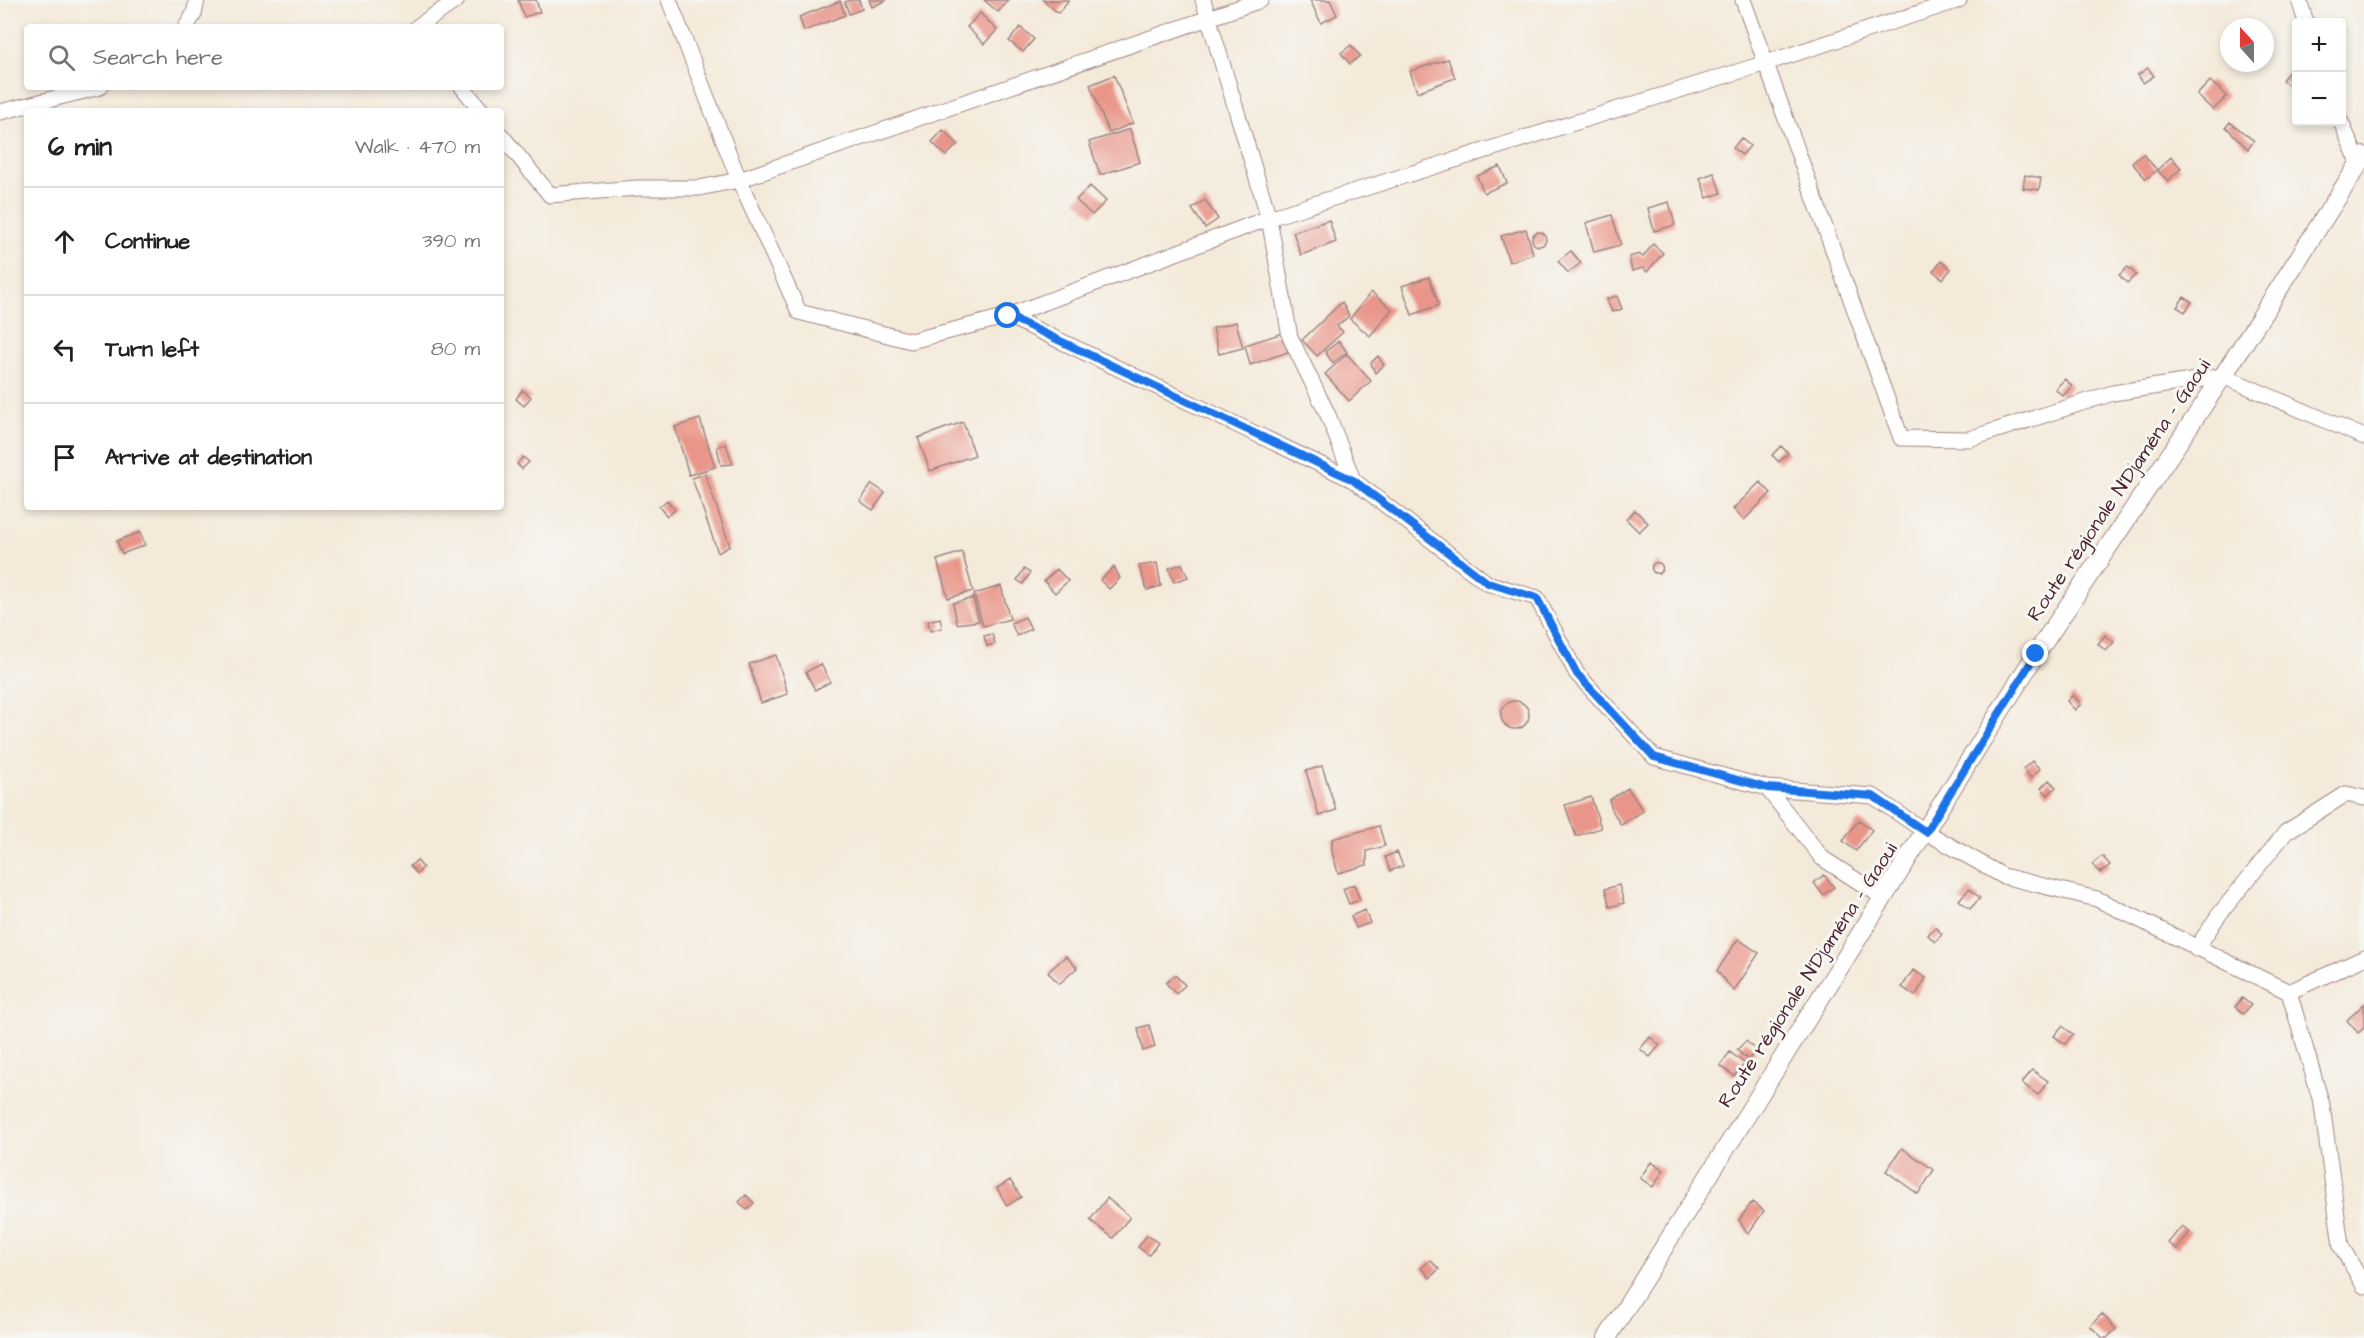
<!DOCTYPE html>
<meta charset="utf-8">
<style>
:root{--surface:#fff;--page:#f6f6f6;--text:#202124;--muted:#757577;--line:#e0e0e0}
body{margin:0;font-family:"Architects Daughter",sans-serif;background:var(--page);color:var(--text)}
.controls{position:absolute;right:18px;top:18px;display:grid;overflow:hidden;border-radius:6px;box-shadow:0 3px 9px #0003}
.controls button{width:54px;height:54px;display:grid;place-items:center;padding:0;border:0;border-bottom:2px solid var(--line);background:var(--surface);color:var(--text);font:30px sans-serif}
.compass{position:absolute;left:2220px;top:18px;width:54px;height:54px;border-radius:50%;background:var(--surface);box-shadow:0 3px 9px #0003;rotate:339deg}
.stop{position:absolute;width:18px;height:18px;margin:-14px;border:4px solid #1a73e8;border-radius:50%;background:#fff}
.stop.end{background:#1a73e8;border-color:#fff;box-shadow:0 2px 6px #0008}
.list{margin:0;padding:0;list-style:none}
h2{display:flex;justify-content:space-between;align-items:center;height:78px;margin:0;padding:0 24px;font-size:26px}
h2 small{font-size:20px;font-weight:400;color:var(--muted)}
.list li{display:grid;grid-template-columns:39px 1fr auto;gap:18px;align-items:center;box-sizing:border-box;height:108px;padding:0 24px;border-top:2px solid var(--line)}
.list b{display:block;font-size:22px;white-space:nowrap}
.list em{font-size:20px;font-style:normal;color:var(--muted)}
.icon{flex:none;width:33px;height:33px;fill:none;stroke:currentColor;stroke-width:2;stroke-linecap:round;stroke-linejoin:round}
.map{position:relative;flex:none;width:2364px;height:1338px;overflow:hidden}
.search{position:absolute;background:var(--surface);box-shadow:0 3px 9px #0003;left:24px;top:24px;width:480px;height:66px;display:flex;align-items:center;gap:15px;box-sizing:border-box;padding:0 21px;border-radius:6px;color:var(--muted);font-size:22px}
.panel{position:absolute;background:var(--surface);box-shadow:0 3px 9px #0003;left:24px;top:108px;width:480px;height:402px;border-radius:6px}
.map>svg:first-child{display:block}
</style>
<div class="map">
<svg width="2364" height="1338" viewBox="0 0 2364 1338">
<rect width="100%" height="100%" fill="#f6f6f2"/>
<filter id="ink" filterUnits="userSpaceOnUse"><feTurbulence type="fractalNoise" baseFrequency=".0167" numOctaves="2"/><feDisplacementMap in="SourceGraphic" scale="12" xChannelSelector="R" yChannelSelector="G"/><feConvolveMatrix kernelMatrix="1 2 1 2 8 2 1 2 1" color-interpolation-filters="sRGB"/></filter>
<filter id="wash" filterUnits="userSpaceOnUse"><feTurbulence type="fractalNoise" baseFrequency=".008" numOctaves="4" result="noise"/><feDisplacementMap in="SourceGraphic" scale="24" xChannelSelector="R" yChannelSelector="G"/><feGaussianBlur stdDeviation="1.35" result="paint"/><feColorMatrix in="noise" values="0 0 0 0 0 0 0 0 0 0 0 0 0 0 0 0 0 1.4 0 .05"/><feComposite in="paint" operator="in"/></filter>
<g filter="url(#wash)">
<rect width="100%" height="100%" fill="#f4eada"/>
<g id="blocks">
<path fill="#e99589" d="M 518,0 L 536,0 L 540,12 L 524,17 Z
M 851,0 L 859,0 L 862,9 L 849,14 L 845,2 Z
M 869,0 L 887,0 L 872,7 Z
M 984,0 L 1009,0 L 998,12 Z
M 1043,0 L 1069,0 L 1058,13 Z
M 1310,0 L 1330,0 L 1337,15 L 1321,23 Z
M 840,1 L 845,15 L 804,31 L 799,17 Z
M 980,13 L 997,30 L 984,44 L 967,27 Z
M 1020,27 L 1034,39 L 1023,52 L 1009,41 Z
M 1351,45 L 1360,56 L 1350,64 L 1341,53 Z
M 1448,59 L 1455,78 L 1417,92 L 1410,71 Z
M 2148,68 L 2154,76 L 2143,83 L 2138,75 Z
M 2290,70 L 2296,75 L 2296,92 L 2282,80 Z
M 1114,75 L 1133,123 L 1109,133 L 1090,85 Z
M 2210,81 L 2227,96 L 2213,110 L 2197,95 Z
M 2230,122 L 2254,141 L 2248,149 L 2226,127 Z
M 1130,129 L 1140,162 L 1100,175 L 1089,142 Z
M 943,130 L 958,144 L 946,156 L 932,142 Z
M 1741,138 L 1750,146 L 1742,155 L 1733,148 Z
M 2143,154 L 2157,170 L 2146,179 L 2132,163 Z
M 2171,157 L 2181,168 L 2168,181 L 2157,170 Z
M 1500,166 L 1507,183 L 1484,193 L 1477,176 Z
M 1714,173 L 1721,193 L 1707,198 L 1700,178 Z
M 2025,175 L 2041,178 L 2039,190 L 2023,188 Z
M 1090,186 L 1106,201 L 1092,215 L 1076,200 Z
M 1205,200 L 1218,219 L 1205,228 L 1192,209 Z
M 1669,202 L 1675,225 L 1654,231 L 1648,208 Z
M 1612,215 L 1621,245 L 1594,252 L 1586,223 Z
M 1329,220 L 1336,242 L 1301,255 L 1293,232 Z
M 1526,229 L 1533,254 L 1509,262 L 1501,236 Z
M1532 239a7 7 0 1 1 14 0a7 7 0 1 1-14 0Z
M 1653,244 L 1663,253 L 1647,272 L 1643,268 L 1632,271 L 1629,257 L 1639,254 L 1643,257 Z
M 1571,251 L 1581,263 L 1568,273 L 1558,261 Z
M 1941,261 L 1951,269 L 1943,279 L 1933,271 Z
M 2128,267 L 2136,275 L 2127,283 L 2119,275 Z
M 1429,277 L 1439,305 L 1412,315 L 1402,286 Z
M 1371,292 L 1392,309 L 1370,336 L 1350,319 Z
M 1617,296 L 1622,309 L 1612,312 L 1607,299 Z
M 2184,297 L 2192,302 L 2185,312 L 2177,307 Z
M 1342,302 L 1349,316 L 1337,326 L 1343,332 L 1317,356 L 1302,340 Z
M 1236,322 L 1243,348 L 1219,354 L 1213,328 Z
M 1283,333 L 1288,352 L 1250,365 L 1245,345 Z
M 1339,341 L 1347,352 L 1333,363 L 1325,352 Z
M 1347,354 L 1371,381 L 1349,401 L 1325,374 Z
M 1378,356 L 1384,365 L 1375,373 L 1371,363 Z
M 2065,379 L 2072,386 L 2063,396 L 2055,389 Z
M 522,390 L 531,397 L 524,406 L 516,399 Z
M 700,419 L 715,467 L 689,475 L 675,427 Z
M 963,422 L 975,455 L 930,471 L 918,438 Z
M 726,444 L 733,464 L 721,465 L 717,447 Z
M 1781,446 L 1788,453 L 1779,462 L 1772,455 Z
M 523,457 L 529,462 L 522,469 L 517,464 Z
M 705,474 L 730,546 L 718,553 L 692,478 Z
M 1760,482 L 1771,493 L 1744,520 L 1733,509 Z
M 872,484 L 885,493 L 873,510 L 860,501 Z
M 667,500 L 675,510 L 667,516 L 659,507 Z
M 1635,510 L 1648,523 L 1639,532 L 1626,519 Z
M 140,532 L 145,545 L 122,554 L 117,541 Z
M 962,552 L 973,591 L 948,598 L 937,560 Z
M1651.5 568a5.5 5.5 0 1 1 11 0a5.5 5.5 0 1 1-11 0Z
M 1157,563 L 1161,586 L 1147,590 L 1139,566 Z
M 1182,564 L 1188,577 L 1174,582 L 1169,568 Z
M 1114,567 L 1120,578 L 1109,589 L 1100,580 Z
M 1024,569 L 1030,573 L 1023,584 L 1017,580 Z
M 1057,569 L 1068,581 L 1055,593 L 1044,581 Z
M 1001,586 L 1010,619 L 983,626 L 974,594 Z
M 973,598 L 979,621 L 957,624 L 953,603 Z
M 1025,617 L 1031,629 L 1017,636 L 1011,623 Z
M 940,618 L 942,628 L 930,631 L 928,621 Z
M 992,634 L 995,644 L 987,646 L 984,636 Z
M 2105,635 L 2114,642 L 2106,651 L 2098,644 Z
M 776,655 L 788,694 L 761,703 L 749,664 Z
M 821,664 L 830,682 L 815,690 L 806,672 Z
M 2073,695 L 2081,704 L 2075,710 L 2067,701 Z
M1501 715a14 14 0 1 1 28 0a14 14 0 1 1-28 0Z
M 2032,761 L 2040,769 L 2031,778 L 2023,769 Z
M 1322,766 L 1336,810 L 1319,816 L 1306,771 Z
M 2049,780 L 2056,787 L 2048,795 L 2041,788 Z
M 1628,788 L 1643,811 L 1621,825 L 1612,810 L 1609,800 Z
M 1591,797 L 1601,828 L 1576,836 L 1565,805 Z
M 1859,820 L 1872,830 L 1856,851 L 1843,841 Z
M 1379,826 L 1385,846 L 1367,851 L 1367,865 L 1338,873 L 1332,852 L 1332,839 Z
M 1397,852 L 1403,866 L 1390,871 L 1385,857 Z
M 2102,856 L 2110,865 L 2100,873 L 2092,864 Z
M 417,860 L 423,868 L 417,874 L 410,866 Z
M 1824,875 L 1834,887 L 1823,895 L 1814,883 Z
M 1354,884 L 1360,900 L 1349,904 L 1343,889 Z
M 1619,885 L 1624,903 L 1610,907 L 1605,889 Z
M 1969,889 L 1980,898 L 1970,909 L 1959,900 Z
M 1365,910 L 1370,923 L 1356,928 L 1351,916 Z
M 1935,927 L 1942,934 L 1935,942 L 1928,935 Z
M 1738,939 L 1759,953 L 1734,991 L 1717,971 Z
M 1066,956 L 1077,968 L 1059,984 L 1048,972 Z
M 1913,970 L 1926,978 L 1915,996 L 1902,987 Z
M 1175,975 L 1185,985 L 1176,994 L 1166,983 Z
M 2242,998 L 2251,1005 L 2243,1014 L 2235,1007 Z
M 2364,1004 L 2364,1028 L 2358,1033 L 2347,1020 Z
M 1149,1025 L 1155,1047 L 1143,1051 L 1138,1028 Z
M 2062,1026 L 2073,1034 L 2065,1044 L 2054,1036 Z
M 1650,1037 L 1660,1045 L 1650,1057 L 1640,1049 Z
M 1746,1041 L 1756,1050 L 1748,1060 L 1737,1050 Z
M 1730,1052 L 1745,1064 L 1734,1076 L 1720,1065 Z
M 2032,1070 L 2048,1081 L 2038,1095 L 2022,1083 Z
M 1902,1148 L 1934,1170 L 1918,1194 L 1886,1171 Z
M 1651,1162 L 1664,1170 L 1653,1187 L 1640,1178 Z
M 1010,1180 L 1021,1197 L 1007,1206 L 997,1188 Z
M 746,1195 L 754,1203 L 747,1210 L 739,1202 Z
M 1107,1198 L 1130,1217 L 1113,1238 L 1090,1220 Z
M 1752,1202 L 1764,1211 L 1748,1234 L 1739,1220 Z
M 2182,1226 L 2190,1232 L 2177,1249 L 2168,1243 Z
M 1147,1235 L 1158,1243 L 1149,1255 L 1138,1247 Z
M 1430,1260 L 1439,1269 L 1430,1278 L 1421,1268 Z
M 2102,1314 L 2116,1329 L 2107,1338 L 2103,1338 L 2090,1326 Z"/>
</g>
</g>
<g filter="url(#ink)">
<use href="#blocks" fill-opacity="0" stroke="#9f8482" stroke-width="1.5"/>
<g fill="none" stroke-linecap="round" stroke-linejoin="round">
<defs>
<path id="minor" d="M 669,0 L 739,180 L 799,312 L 911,341 L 1008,316 L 1353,480
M 1203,0 L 1269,218 L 1290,337 L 1328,415 L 1353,480 L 1487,583 L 1537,598 L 1577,674 L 1654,757 L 1767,788 L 1873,796 L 1926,832 L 2003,876 L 2097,899 L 2289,992 L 2322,1105 L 2341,1246 L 2364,1286
M 1743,0 L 1901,438 L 1969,439 L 2113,393 L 2223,376 L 2364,437
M 2299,0 L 2306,22
M 186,27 L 194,14 L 197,0
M 417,27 L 457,0
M 462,87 L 482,111
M 0,112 L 100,87
M 2341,122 L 2359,163
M 501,135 L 550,195 L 637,188 L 699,188 L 739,180 L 1261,0
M 1008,316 L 1269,218 L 1766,63 L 1959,0
M 1767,788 L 1822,858 L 1884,898
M 2196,949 L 2218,916 L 2286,832 L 2346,794 L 2364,798
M 2289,992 L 2364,958"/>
<path id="tertiary" d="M 1607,1338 L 2036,654 L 2223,376 L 2364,156"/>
</defs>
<use href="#minor" stroke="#9f8482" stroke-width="17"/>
<use href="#tertiary" stroke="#9f8482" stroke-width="20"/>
<use href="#minor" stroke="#fff" stroke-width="15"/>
<use href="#tertiary" stroke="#fff" stroke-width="18"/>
</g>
</g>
<g fill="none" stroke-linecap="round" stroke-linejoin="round" filter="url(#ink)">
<path stroke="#1a73e8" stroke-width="8" d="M 1008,316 L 1353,480 L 1488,583 L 1537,598 L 1577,674 L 1654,757 L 1767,788 L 1873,796 L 1926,832 L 2036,654"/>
</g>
<g text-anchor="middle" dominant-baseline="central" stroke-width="6" stroke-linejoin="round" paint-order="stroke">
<g font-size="20" fill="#4a1f2b" stroke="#f6f6f2">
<text transform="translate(2119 490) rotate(-56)">Route régionale N'Djaména - Gaoui</text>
<text transform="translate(1808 975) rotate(-57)">Route régionale N'Djaména - Gaoui</text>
</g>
</g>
</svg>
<div class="controls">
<button>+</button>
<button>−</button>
</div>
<svg class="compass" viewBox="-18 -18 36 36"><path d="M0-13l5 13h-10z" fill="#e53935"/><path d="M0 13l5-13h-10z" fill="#757577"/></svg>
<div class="stop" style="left:1008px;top:316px"></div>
<div class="stop end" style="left:2036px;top:654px"></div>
<div class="search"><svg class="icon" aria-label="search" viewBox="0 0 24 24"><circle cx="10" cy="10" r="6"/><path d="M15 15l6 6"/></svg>Search here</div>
<section class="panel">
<h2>6 min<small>Walk · 470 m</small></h2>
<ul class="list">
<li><svg class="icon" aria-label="ahead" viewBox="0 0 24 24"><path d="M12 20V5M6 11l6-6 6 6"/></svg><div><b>Continue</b></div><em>390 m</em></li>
<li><svg class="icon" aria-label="left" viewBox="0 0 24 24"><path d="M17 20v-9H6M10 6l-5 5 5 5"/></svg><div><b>Turn left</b></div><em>80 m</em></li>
<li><svg class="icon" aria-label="arrive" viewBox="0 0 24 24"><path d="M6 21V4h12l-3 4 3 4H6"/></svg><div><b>Arrive at destination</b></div></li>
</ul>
</section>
</div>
